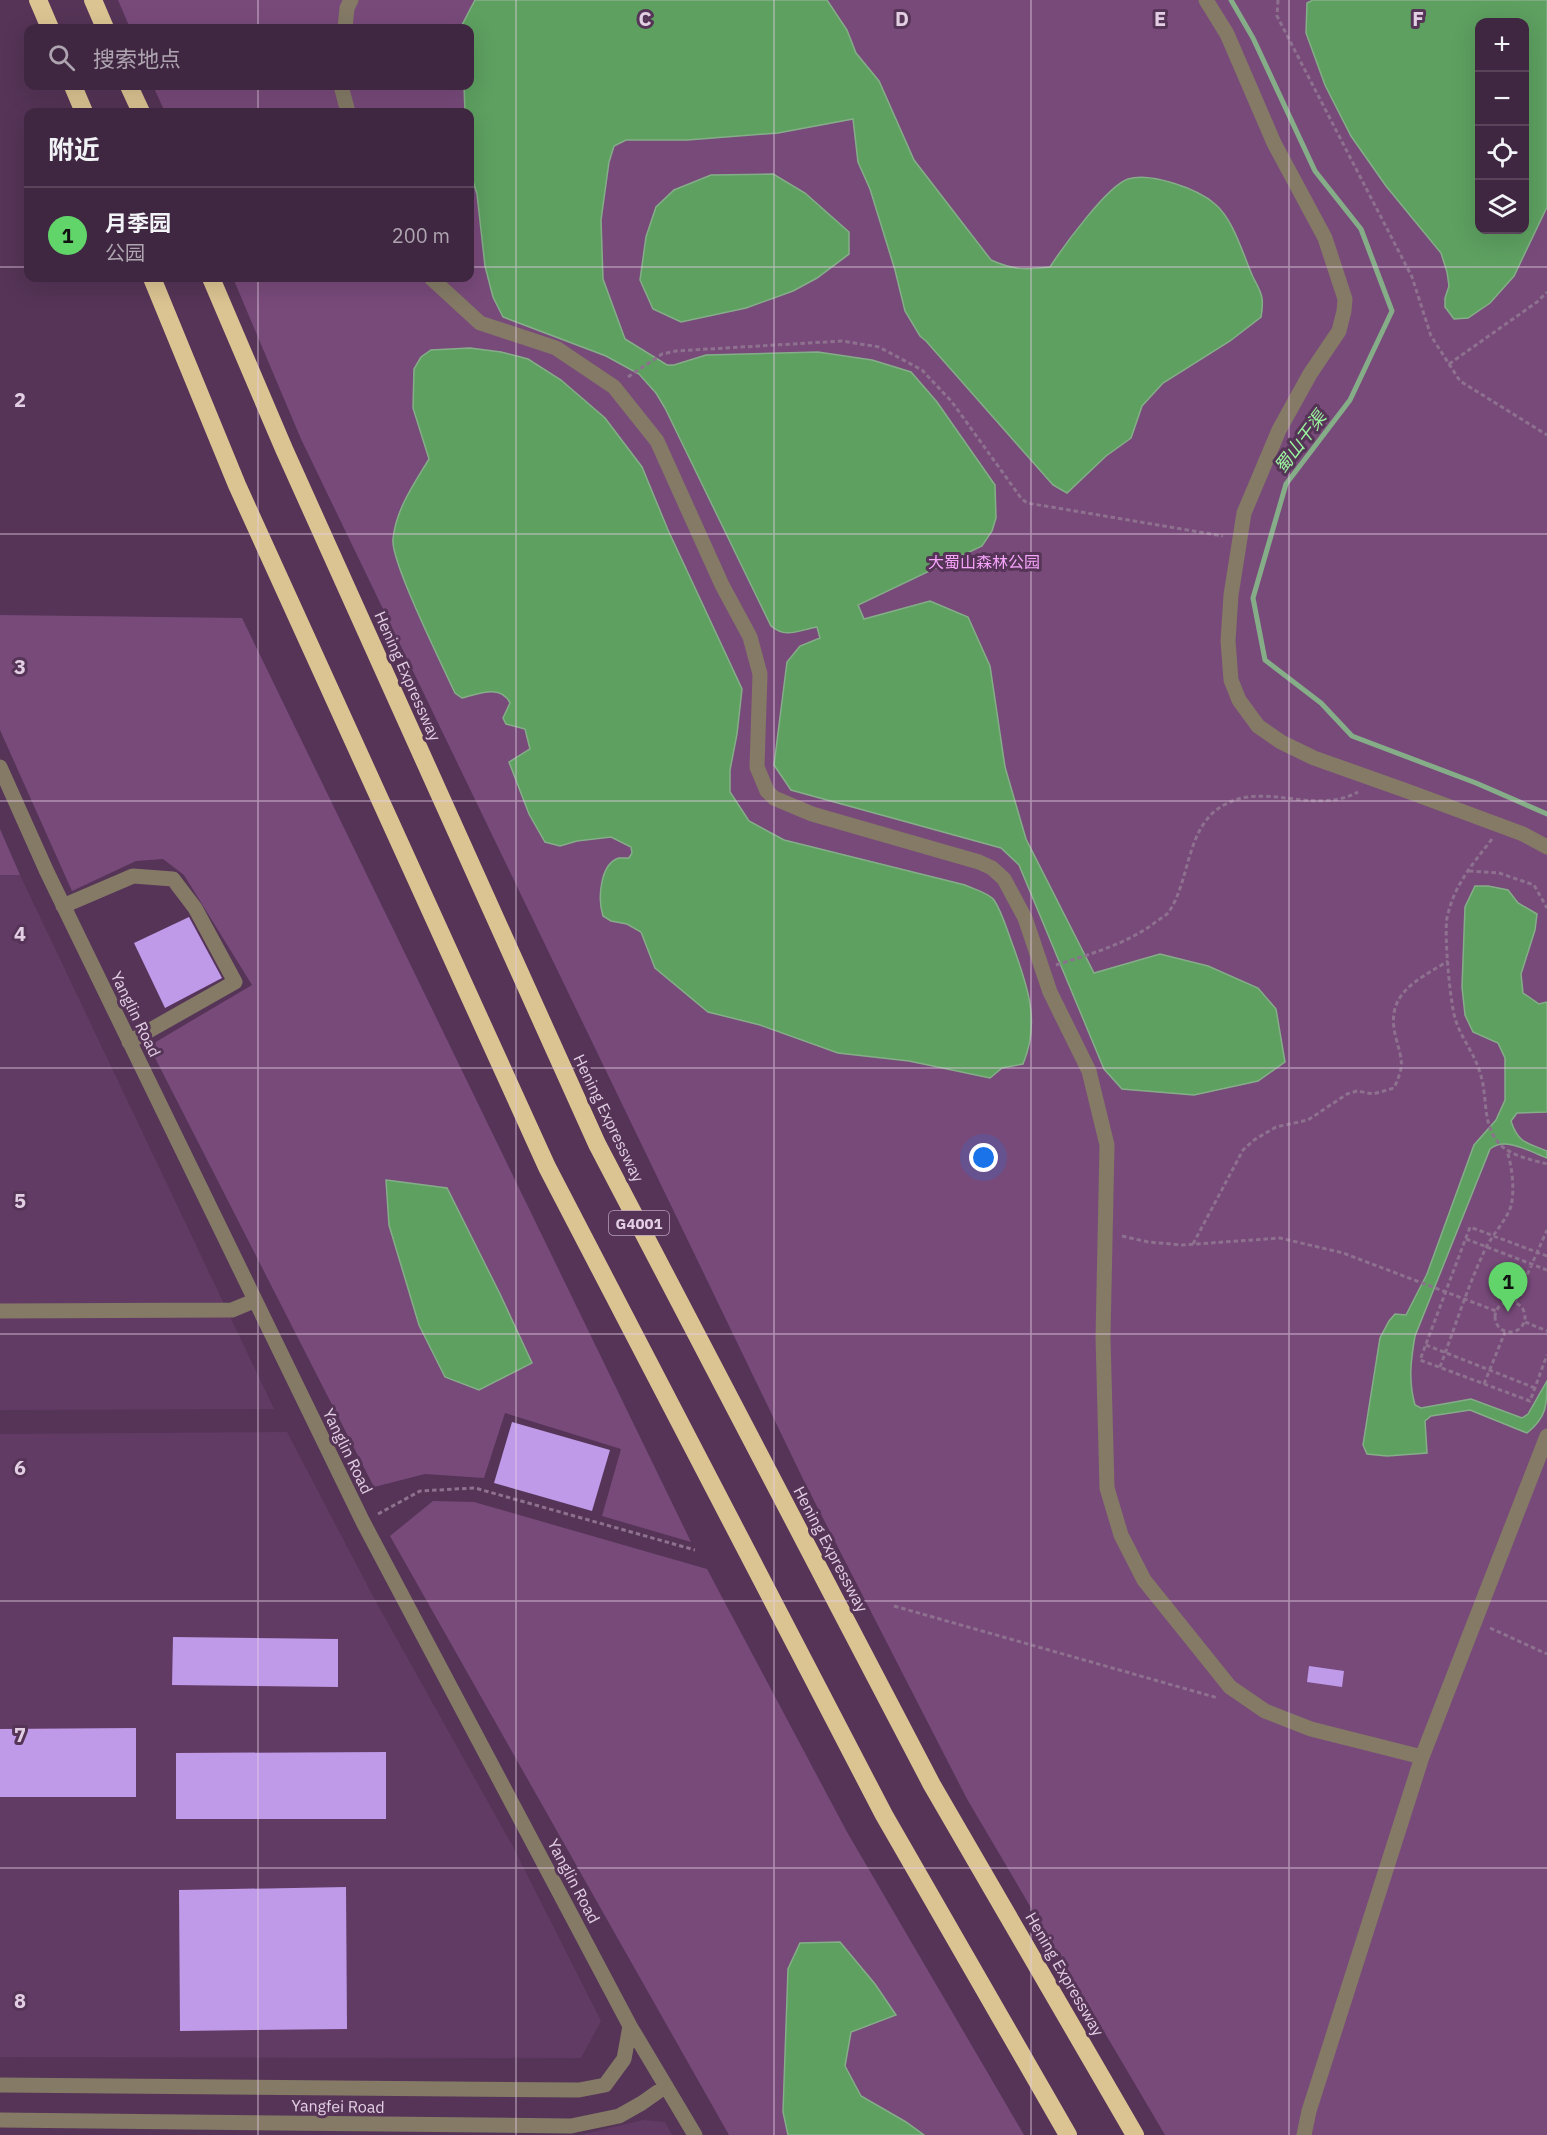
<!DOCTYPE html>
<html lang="zh">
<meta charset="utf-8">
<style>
:root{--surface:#402741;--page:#472f48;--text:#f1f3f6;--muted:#aea5b1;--line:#59445a;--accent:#61d56a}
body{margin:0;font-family:"IBM Plex Sans","Noto Sans SC",sans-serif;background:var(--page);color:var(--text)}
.controls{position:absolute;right:18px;top:18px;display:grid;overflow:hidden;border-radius:12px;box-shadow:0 6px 24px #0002}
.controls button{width:54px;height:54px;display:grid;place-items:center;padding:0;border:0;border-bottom:2px solid var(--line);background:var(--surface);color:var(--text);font:30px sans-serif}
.you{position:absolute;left:984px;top:1158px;width:21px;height:21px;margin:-15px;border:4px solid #fff;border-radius:50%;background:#1a73e8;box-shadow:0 0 0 9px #1a73e833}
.badge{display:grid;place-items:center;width:39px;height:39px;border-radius:50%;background:var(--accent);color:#111;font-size:20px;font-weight:700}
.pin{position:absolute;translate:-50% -50px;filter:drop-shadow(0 2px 3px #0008)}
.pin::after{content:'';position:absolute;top:32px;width:21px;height:18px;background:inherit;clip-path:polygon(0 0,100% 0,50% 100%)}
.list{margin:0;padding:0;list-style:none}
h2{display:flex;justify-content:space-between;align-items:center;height:78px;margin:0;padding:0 24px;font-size:26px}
h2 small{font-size:20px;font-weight:400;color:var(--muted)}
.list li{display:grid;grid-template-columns:39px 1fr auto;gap:18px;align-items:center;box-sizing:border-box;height:96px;padding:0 24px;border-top:2px solid var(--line)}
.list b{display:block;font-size:22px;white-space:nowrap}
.list p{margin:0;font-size:20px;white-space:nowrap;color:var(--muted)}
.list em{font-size:20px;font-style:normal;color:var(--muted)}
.icon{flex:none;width:33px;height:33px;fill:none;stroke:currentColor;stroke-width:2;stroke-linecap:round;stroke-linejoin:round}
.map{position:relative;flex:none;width:1547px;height:2135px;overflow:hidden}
.search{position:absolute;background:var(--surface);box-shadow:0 6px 24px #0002;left:24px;top:24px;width:450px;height:66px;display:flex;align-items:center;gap:15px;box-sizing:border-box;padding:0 21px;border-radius:12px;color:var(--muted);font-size:22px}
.panel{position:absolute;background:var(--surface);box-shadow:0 6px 24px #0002;left:24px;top:108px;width:450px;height:174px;border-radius:12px}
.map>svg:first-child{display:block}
</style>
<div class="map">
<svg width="1547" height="2135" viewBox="0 0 1547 2135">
<rect width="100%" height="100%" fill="#553457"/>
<path fill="#623b64" d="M 0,875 L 20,875 L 274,1409 L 0,1410 Z
M 287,1432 L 375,1600 L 512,1845 L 601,2021 L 581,2058 L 0,2057 L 0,1434 Z
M 643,2120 L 665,2122 L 672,2135 L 580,2135 Z"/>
<path fill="#784a7a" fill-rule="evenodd" d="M 118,0 L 1547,0 L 1547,2135 L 1165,2135 L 967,1799 L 804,1481 L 301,439 L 233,278 L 470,278 L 470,112 L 165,112 L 153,86 L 470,86 L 470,28 L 130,28 ZM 1480,22 L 1524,22 L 1524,230 L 1480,230 Z
M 0,615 L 242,618 L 691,1542 L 602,1516 L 621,1449 L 505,1413 L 484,1478 L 425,1474 L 374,1487 L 149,1046 L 252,985 L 184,875 L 163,859 L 136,861 L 72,891 L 0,730 Z
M 0,829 L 20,875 L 0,875 Z
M 433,1501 L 474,1502 L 707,1569 L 847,1832 L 1024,2135 L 729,2135 L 390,1536 Z"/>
<path fill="#5da060" stroke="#85ae88" stroke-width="1.5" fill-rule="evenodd" d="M 475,0 L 827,0 L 847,30 L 856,53 L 879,81 L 914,160 L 991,260 C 1013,270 1025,270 1050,267 C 1063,247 1107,186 1128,179 C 1151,172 1198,189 1215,204 C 1234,220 1243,255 1253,277 C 1256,283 1261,291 1262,298 C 1263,304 1262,311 1261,317 L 1230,341 L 1163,383 L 1142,406 L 1131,438 L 1106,456 L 1067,493 L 1053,485 L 926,341 L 920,336 L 905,311 L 895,270 L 870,189 L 858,162 L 853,119 L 778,133 L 687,140 L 626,140 L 614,146 L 609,162 L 601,220 L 603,279 L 625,339 L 667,365 L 674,365 L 706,355 L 818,352 L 872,360 L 911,372 L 937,402 L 995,485 L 996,518 L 992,531 L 982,546 L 858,605 L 864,619 L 930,601 L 968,617 L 990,666 L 1005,767 L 1026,839 L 1094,973 L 1160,954 L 1208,966 L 1258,988 L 1276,1009 L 1285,1062 L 1258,1081 L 1194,1095 L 1122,1089 L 1104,1069 L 1019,865 L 1001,848 L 791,790 L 774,765 L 787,662 L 800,646 L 820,638 L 817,627 C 799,630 786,639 771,626 L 665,408 L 656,393 L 639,374 L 606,356 L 503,317 L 493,297 L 485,266 L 477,194 L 470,171 L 470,112 L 465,112 L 464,86 L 470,86 L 470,28 L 461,27 Z
M 1313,0 L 1547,0 L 1547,207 L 1514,276 L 1490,303 L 1468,318 L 1454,319 L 1445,307 L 1445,298 L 1449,286 L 1447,272 L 1441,253 L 1386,186 L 1351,136 L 1325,85 L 1306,33 L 1307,3 ZM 1524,22 L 1524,230 L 1480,230 L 1480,22 Z
M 773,174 L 805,193 L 849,232 L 849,254 L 817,278 L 793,291 L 746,308 L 681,322 L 653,309 L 640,280 L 646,237 L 656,207 L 674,190 L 711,175 Z
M 470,348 L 501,352 L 528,359 L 561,380 L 605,418 L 642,467 L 668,530 L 742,689 L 737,734 L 730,770 L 730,792 L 749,821 L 784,840 L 965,885 C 973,889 989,893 994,900 C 1002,912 1007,930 1012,943 C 1027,985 1041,1021 1023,1064 L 1002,1068 L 990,1078 L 909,1061 L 838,1053 L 760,1025 L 708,1012 L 655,968 L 641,932 L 627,924 L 611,921 L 603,916 C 598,901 599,864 619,858 C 623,858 626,858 629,858 L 632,853 L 631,847 L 611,837 L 577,841 L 560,846 L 545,842 L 529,814 L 509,762 L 530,749 L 525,729 L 506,724 L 503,718 L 510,703 C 501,684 478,694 462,698 L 455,693 C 443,667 390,560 393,539 C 396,509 414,484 429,459 L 413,408 L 414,369 L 421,357 L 431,350 Z
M 1475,886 L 1488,886 L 1508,890 L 1518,903 L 1537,914 L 1535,930 L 1521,974 L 1523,993 L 1539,1004 L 1547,1002 L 1547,1112 L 1517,1113 L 1511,1121 C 1518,1143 1527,1143 1547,1151 L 1547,1158 C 1531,1152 1505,1136 1490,1149 L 1415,1336 C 1411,1359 1408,1381 1415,1405 L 1421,1408 L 1471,1399 L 1522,1418 L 1528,1414 L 1547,1381 C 1547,1405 1547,1417 1527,1433 L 1470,1410 L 1431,1416 L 1425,1421 L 1427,1453 L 1387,1456 L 1367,1454 L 1363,1445 L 1380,1338 L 1389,1321 L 1395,1314 L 1406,1315 L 1427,1274 L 1474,1145 L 1496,1120 L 1505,1100 L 1505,1058 L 1498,1043 L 1473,1032 L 1465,1015 L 1462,987 L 1465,907 Z
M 386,1180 L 447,1188 L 500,1294 L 532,1363 L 479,1390 L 445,1377 L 419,1325 L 389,1225 Z
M 840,1942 L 875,1984 L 896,2015 L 851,2032 L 845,2066 L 861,2096 L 906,2122 L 924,2135 L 788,2135 L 783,2112 L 788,1969 L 800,1943 Z"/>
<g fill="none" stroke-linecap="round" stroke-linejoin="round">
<path stroke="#85ae88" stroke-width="5" d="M 1231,0 L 1253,38 L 1315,171 L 1361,229 L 1392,311 L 1350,400 L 1286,484 L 1253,598 L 1265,660 L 1321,703 L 1352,736 L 1476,783 L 1547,814"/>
</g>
<path fill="#be9ae8" d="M 189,917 L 222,978 L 165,1008 L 134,943 Z
M 512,1422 L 610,1450 L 592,1511 L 494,1483 Z
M 173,1637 L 338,1639 L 338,1687 L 172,1685 Z
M 1309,1666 L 1344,1671 L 1342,1687 L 1307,1682 Z
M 136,1728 L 136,1797 L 0,1797 L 0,1729 Z
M 386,1752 L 386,1819 L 176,1819 L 176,1753 Z
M 346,1887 L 347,2029 L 180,2031 L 179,1890 Z"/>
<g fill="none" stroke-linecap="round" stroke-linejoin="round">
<path stroke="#8d718e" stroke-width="3" stroke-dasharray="4.5 3" stroke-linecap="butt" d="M 1278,0 L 1277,16 L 1412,277 L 1431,336 L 1460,381 L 1547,435
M 1449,364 L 1537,302 L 1547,292
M 628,377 L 662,354 L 676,351 L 842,341 L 879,347 L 922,370 L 952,402 L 1021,498 L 1027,503 L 1223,536
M 1492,839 C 1472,865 1454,885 1447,918 C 1444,935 1450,1001 1455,1018 C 1461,1039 1476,1055 1481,1076 C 1487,1096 1483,1120 1495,1138 C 1505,1155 1529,1159 1547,1164
M 1469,871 L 1499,873 L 1534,885 L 1547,908
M 1056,965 C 1090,954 1124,945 1153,924 C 1158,920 1164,917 1168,913 C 1191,881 1185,826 1224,805 C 1266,781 1314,816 1358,792
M 1122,1236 L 1148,1242 L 1182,1245 L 1280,1238 L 1343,1253 L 1496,1311
M 1466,1239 L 1547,1270
M 1193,1244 L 1243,1150 L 1254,1140 L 1276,1127 L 1308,1120 L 1347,1094 L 1357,1091 L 1373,1094 L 1394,1088 C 1405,1064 1402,1062 1396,1038 C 1384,994 1416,981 1448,961
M 1547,1256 L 1470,1227 L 1420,1360 L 1530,1401 L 1547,1355
M1495 1317a15 15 0 1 1 30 0a15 15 0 1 1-30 0Z
M 1515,1302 L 1547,1230
M 1525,1322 L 1547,1331
M 1426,1345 L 1535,1388
M 1440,1367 C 1454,1330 1466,1291 1483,1254 C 1489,1238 1507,1220 1511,1206 C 1515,1190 1512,1166 1507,1151
M 1484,1384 L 1505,1332
M 378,1514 L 420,1491 L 475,1488 L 695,1550
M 894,1606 L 1218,1698
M 1490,1628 L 1547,1654"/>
<path stroke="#847a66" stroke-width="15" d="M 1206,0 L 1227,34 L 1274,143 L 1325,238 L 1345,299 L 1344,311 L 1339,331 L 1310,374 L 1279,430 L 1244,513 L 1231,595 L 1228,641 L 1231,680 L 1239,700 L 1258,726 L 1281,742 L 1314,758 L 1407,791 L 1523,834 L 1547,847
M 345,28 L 347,8 L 351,0
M 341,86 L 348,112
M 431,278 L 480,323 L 556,348 L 614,387 L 657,441 L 722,585 L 750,637 L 760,674 L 757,767 L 767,791 L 774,798 L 812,814 L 979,862 L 992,868 L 1004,879 L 1025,918 L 1050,992 L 1089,1071 L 1107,1145 L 1103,1337 L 1107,1488 L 1121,1535 L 1144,1580 L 1230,1687 L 1265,1711 L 1311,1729 L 1422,1757
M 0,767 L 47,872 L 363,1522 L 630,2026 L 695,2135
M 63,906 L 133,876 L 173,879 L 195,908 L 235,982 L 129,1042
M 0,1311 L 232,1310 L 254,1301
M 0,2085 L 579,2090 L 605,2085 L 624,2059 L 630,2026
M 0,2120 L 571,2126 L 619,2116 L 642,2103 L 666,2086
M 1304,2135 L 1309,2111 L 1422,1757 L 1547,1436"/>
<path stroke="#dcc492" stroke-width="18" d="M 38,0 L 50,28
M 93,0 L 105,28
M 73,86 L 84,112
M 129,86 L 141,112
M 152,278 L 237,485 L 547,1167 L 884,1815 L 1068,2135
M 211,278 L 284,449 L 597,1144 L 932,1785 L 1135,2135"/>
</g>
<path fill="none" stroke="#e3cfe4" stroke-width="1.5" stroke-opacity="0.55" d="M 258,0 L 258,28M 516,0 L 516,2135M 774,0 L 774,2135M 1031,0 L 1031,2135M 1289,0 L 1289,2135M 258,86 L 258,112M 0,267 L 28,267M 470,267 L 1547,267M 258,278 L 258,2135M 0,534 L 1547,534M 0,801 L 1547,801M 0,1068 L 1547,1068M 0,1334 L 1547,1334M 0,1601 L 1547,1601M 0,1868 L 1547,1868"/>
<g text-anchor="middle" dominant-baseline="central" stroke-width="6" stroke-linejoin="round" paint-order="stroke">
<rect fill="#553457" stroke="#b8a0ba" stroke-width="1.5" x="609" y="1211" width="60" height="24" rx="4.5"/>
<g font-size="15" font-weight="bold" fill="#e3cfe4">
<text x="639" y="1223">G4001</text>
</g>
<g font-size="16" fill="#f7a4fb" stroke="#553457">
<text x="984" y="562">大蜀山森林公园</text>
</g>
<g font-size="16" fill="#e3cfe4" stroke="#553457">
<text transform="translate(408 676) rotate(66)">Hening Expressway</text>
<text transform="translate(136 1014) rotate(64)">Yanglin Road</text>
<text transform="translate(609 1118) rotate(64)">Hening Expressway</text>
<text transform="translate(348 1451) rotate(64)">Yanglin Road</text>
<text transform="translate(831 1549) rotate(62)">Hening Expressway</text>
<text transform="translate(574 1881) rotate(62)">Yanglin Road</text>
<text transform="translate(1065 1974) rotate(60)">Hening Expressway</text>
<text transform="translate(338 2106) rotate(1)">Yangfei Road</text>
</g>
<g font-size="18" font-style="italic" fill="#9bf59e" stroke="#553457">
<text transform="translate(1300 442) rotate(-53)">蜀山干渠</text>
</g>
</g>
<g font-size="20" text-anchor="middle" font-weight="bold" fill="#e3cfe4" stroke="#553457" stroke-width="6" stroke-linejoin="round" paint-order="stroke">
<text x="645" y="26">C</text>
<text x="902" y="26">D</text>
<text x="1160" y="26">E</text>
<text x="1418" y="26">F</text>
<text x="20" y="407">2</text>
<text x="20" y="674">3</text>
<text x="20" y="941">4</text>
<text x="20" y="1208">5</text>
<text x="20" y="1475">6</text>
<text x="20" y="1742">7</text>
<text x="20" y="2008">8</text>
</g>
</svg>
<div class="controls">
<button>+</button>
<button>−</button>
<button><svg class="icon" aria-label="locate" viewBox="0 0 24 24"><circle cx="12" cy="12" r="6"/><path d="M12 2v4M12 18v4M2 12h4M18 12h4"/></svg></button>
<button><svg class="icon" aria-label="layers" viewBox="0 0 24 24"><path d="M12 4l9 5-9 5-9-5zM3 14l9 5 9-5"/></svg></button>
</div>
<div class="you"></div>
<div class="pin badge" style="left:1508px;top:1312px">1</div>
<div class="search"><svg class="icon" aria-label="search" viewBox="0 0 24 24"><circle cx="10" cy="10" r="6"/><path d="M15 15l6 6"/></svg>搜索地点</div>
<section class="panel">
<h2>附近<small></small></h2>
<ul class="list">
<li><span class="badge">1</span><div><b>月季园</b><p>公园</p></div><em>200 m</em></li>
</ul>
</section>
</div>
